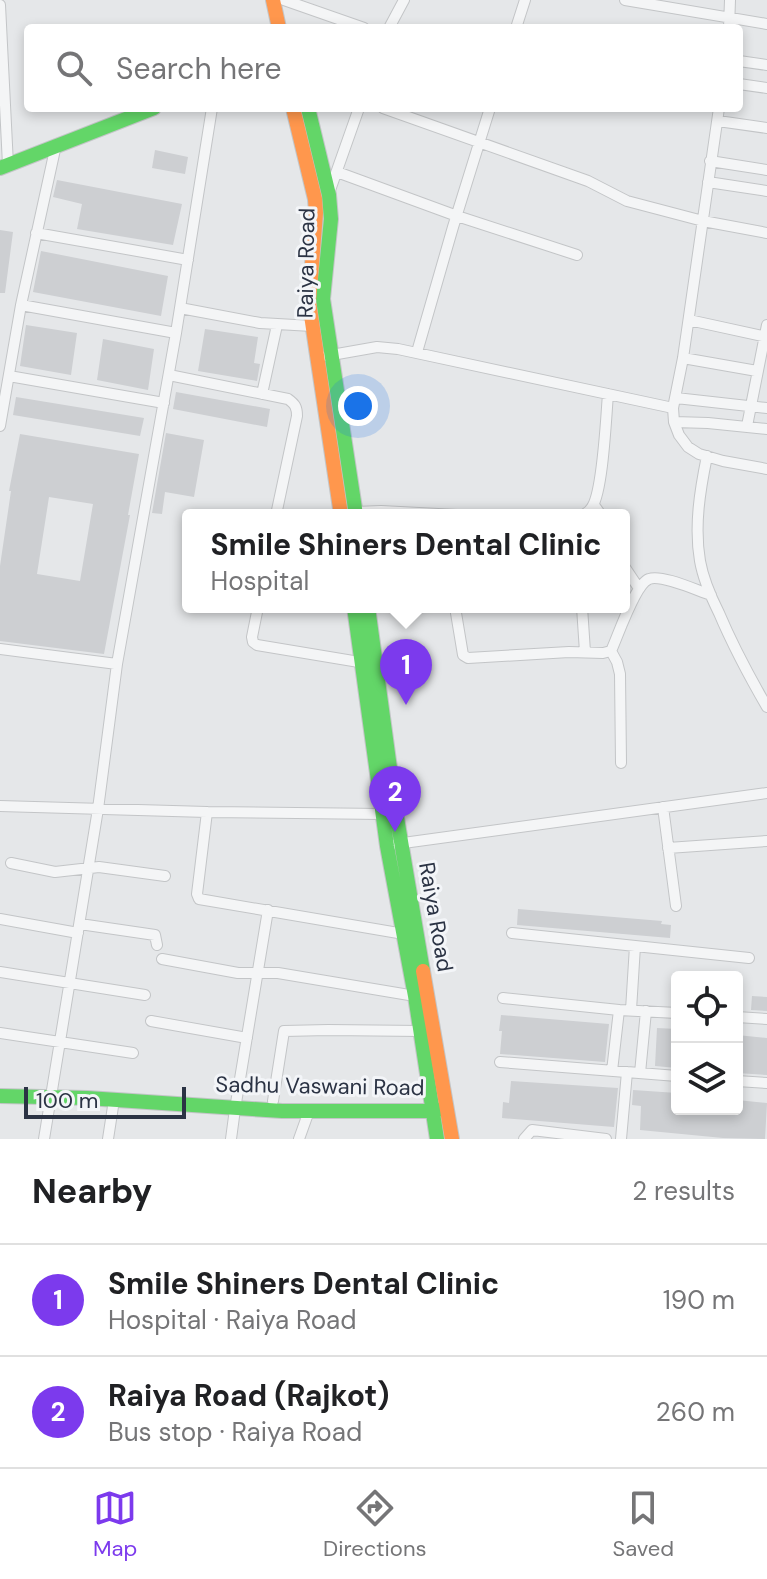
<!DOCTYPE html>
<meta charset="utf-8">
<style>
:root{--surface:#fff;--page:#f6f6f6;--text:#202124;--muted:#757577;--line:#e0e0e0;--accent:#7c3aed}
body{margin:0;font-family:"DM Sans",sans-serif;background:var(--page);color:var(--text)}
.controls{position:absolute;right:24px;bottom:24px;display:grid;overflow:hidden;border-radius:8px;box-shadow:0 4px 12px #0003}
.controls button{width:72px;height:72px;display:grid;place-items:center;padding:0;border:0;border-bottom:2px solid var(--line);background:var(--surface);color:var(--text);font:40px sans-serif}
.scale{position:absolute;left:24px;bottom:20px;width:162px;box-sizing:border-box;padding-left:8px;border:4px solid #2b3344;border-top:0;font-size:22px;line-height:28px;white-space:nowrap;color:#2b3344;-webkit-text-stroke:6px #f3f5f8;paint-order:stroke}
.you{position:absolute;left:358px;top:406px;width:28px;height:28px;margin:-20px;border:6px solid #fff;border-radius:50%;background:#1a73e8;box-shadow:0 0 0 12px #1a73e833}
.badge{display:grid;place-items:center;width:52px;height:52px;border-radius:50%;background:var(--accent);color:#fff;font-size:26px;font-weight:700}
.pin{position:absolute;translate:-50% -66px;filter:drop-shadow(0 2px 4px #0008)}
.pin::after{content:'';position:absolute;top:42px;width:28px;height:24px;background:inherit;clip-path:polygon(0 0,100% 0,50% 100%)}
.popup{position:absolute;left:182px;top:509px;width:448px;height:104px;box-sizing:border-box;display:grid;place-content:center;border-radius:8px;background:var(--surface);filter:drop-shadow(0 2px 6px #0005);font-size:26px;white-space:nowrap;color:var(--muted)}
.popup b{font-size:30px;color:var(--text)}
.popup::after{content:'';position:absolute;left:50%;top:100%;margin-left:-16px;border:16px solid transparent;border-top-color:var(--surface)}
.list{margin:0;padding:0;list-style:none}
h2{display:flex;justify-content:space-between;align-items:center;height:104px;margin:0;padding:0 32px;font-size:34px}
h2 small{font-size:26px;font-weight:400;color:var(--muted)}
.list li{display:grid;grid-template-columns:52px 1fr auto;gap:24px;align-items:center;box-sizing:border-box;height:112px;padding:0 32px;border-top:2px solid var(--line)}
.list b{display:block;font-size:30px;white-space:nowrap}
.list p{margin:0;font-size:26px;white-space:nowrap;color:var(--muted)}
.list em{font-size:26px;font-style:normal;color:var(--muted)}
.icon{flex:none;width:44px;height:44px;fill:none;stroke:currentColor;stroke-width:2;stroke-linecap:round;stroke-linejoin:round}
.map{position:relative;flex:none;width:767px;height:1139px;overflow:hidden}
.search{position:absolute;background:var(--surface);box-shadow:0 4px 12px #0003;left:24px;right:24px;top:24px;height:88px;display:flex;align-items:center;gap:20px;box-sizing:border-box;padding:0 28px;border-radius:8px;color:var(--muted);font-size:30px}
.sheet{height:328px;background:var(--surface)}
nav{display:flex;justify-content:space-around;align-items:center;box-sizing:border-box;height:112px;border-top:2px solid var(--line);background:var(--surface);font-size:22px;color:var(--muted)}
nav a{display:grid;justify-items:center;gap:4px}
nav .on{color:var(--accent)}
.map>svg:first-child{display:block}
</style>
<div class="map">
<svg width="767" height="1139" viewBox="0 0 767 1139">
<rect width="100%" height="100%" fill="#e5e7e9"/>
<path fill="#cdcfd2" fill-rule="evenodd" d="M 155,150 L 188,157 L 185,174 L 152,168 Z
M 57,180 L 182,204 L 173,245 L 77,229 L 82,204 L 53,197 Z
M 0,230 L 13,232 L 5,293 L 0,293 Z
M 41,251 L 168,276 L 161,316 L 33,292 Z
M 26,325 L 77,333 L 71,375 L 20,366 Z
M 205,329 L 258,337 L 254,363 L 260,364 L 257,381 L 198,371 Z
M 103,339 L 154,349 L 148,390 L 97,380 Z
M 176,392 L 270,409 L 267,427 L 173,409 Z
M 16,397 L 144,418 L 140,436 L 13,415 Z
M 166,433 L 204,440 L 194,497 L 165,492 L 162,514 L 152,513 Z
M 20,434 L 139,454 L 128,515 L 130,515 L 104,654 L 0,641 L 0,566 L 11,491 L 9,491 ZM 49,497 L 93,504 L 80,581 L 37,574 Z
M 518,909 L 662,921 L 661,924 L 671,925 L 670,938 L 517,925 Z
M 752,996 L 767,997 L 767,1011 L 751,1010 Z
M 501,1015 L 609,1024 L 605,1062 L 500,1054 L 502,1031 L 499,1031 Z
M 657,1028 L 677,1029 L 677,1068 L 655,1066 Z
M 737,1035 L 767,1038 L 767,1075 L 737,1073 Z
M 511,1081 L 618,1088 L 614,1127 L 502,1118 L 503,1102 L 509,1103 Z
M 633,1090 L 677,1093 L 677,1109 L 737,1109 L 737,1100 L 767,1103 L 765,1139 L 723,1138 L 640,1130 L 641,1106 L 632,1105 Z"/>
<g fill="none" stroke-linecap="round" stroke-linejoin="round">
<defs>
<path id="street" d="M 284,0 L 364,28
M 625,0 L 767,24
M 0,5 L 8,165
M 389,28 L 404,0
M 516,28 L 525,0
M 729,28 L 730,0
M 739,61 L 767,65
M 739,84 L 767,88
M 383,108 L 588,181 L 627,201 L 703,221 L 767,233
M 719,108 L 683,358 L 673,408 L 674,422 L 679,435 L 688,447 L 699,454 L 723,461 L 767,469
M 718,121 L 767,128
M 710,161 L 767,170
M 337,172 L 457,216 L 577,255
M 708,182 L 767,191
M 329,193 L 359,108
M 36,233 L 188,260
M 21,305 L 176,333
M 180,308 L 260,323 L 312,326
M 689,320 L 767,337
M 417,352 L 453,227 L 490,108
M 326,356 L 377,347 L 398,349 L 673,408
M 683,358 L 757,371
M 169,375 L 288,399 C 295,404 297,407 297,416 L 276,515
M 9,376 L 164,403
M 262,394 L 277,325
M 676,398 L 767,408
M 674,422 L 708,423 L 767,429
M 0,426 L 21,305 L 56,145
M 747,426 L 767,325
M 707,456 C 700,490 694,526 700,561 C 703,578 711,597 719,613 C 733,646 749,676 767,707
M 594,505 L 601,515
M 355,512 L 381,511 L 457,515
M 583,515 C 588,512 589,512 592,507 C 603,491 606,417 608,394
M 624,566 L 638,587
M 258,607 L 252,637 L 253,642 L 257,645 L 365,663
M 455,607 L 463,655 L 468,658 L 569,652 L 603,653 L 611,651 C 618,636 635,584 649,579 C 662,574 698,591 711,595
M 582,607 L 585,652
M 0,649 L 117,664
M 611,651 L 617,662 L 620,674 L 621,763
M 0,806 L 207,812 L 382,814
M 663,807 L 676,906
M 207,812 L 197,894 L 199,899 L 404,934
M 396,844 L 767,793
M 668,848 L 767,841
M 11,863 L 55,872 L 99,867 L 165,876
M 0,919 L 78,933
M 80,924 L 155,935 L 157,945
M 512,933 L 749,958
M 162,959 L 238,973 L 278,973 L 415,996
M 0,972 L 145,995
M 503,998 L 619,1010 L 677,1013
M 631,1010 L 635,946
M 737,1017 L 767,1019
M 151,1021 L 247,1038
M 0,1033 L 133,1053
M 500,1062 L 677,1076
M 612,1071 L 619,1010
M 640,1073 L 646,1011
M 737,1081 L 767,1083
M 273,1101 L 284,1031 L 328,1030 L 421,1031
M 44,1139 L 98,809 L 117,664 L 176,333 L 212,108
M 108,1139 L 114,1100
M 231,1139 L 235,1109 L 268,910
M 299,1139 L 309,1111
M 524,1139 L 532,1130 L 606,1139
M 621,1139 L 627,1072"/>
<path id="fast" d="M 308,108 L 329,195 L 331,219 L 323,299 L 356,515
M 0,168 L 154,108
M 354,607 L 387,846 L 415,996 L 437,1139
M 368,607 L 396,812 L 423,971
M 0,1096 L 87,1098 L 282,1111 L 433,1111 L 443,1109"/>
<path id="slow" d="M 273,0 L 279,28
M 293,108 L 315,199 L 316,213 L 309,302 L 341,515
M 423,971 L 452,1139"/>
</defs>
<use href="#street" stroke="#c3c5c7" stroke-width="12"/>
<use href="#fast" stroke="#c3c5c7" stroke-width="16"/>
<use href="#slow" stroke="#c3c5c7" stroke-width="16"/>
<use href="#street" stroke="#f4f5f6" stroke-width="10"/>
<use href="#fast" stroke="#63d668" stroke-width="14"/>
<use href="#slow" stroke="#ff974d" stroke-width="14"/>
</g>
<g text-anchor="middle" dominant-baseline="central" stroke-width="6" stroke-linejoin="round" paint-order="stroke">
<g font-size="22" fill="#2b3344" stroke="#f3f5f8">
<text transform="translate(306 263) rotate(-89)">Raiya Road</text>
<text transform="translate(436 917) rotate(80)">Raiya Road</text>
<text transform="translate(320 1086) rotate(1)">Sadhu Vaswani Road</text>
</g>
</g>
</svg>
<div class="controls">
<button><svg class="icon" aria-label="locate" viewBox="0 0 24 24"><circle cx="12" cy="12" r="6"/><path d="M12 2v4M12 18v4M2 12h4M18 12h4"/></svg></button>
<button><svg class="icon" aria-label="layers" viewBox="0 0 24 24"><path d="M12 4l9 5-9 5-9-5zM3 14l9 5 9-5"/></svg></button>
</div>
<div class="scale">100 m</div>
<div class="you"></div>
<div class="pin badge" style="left:406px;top:705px">1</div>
<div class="popup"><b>Smile Shiners Dental Clinic</b>Hospital</div>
<div class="pin badge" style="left:395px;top:832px">2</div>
<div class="search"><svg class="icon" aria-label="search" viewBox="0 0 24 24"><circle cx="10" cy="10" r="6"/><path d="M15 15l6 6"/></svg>Search here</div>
</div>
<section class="sheet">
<h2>Nearby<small>2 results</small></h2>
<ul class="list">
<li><span class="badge">1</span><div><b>Smile Shiners Dental Clinic</b><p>Hospital · Raiya Road</p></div><em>190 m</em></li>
<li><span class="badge">2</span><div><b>Raiya Road (Rajkot)</b><p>Bus stop · Raiya Road</p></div><em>260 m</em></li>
</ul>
</section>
<nav>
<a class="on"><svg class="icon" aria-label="map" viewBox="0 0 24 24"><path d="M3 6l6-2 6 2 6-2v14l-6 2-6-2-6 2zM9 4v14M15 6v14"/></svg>Map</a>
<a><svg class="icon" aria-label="directions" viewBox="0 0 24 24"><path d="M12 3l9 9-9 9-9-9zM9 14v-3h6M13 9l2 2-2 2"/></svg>Directions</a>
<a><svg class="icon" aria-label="saved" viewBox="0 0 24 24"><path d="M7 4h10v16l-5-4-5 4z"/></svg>Saved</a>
</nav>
